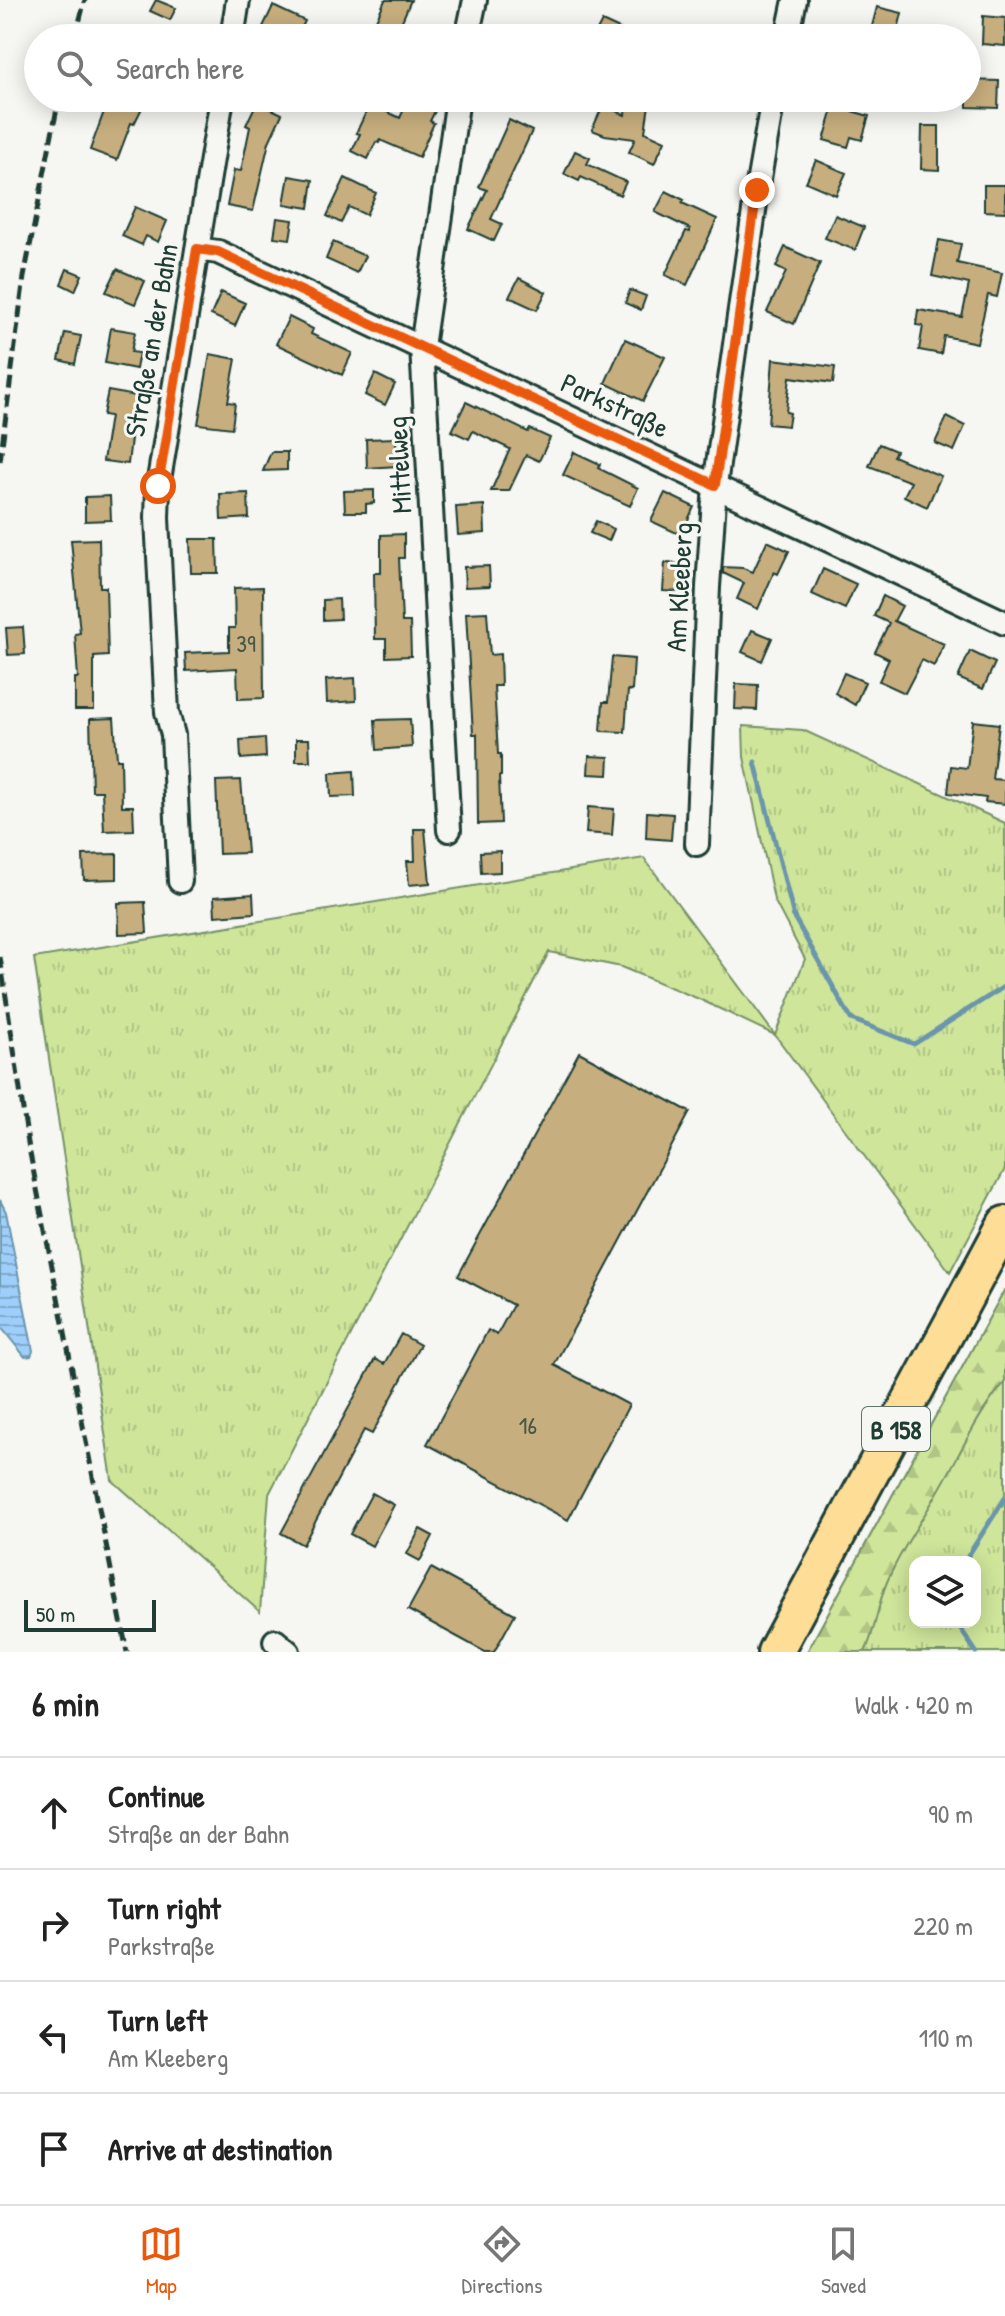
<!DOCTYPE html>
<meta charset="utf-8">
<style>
:root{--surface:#fff;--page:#f2f2f2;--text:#222;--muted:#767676;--line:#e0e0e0;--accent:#ea580c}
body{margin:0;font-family:"Patrick Hand",sans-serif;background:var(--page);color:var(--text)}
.controls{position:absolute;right:24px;bottom:24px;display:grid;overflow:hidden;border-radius:16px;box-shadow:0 4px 20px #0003}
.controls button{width:72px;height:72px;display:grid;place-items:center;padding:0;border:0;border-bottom:2px solid var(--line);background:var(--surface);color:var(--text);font:40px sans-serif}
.scale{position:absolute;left:24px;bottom:20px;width:132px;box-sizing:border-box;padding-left:8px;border:4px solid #1f3d34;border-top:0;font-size:22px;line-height:28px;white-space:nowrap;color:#1f3d34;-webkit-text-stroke:6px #f6f6f2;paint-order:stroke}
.stop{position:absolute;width:24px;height:24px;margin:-18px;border:6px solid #ea580c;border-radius:50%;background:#fff}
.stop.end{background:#ea580c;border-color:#fff;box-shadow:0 2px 8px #0008}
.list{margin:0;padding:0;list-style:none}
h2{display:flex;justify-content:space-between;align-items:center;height:104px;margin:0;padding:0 32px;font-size:34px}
h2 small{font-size:26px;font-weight:400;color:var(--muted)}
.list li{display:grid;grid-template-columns:52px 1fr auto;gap:24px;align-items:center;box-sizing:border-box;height:112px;padding:0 32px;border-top:2px solid var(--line)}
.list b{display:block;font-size:30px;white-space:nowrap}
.list p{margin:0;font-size:26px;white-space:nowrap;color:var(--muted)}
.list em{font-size:26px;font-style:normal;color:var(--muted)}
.icon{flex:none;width:44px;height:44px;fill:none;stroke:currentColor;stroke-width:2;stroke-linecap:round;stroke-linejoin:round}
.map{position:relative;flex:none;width:1005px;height:1652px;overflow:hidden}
.search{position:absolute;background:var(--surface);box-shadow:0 4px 20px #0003;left:24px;right:24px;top:24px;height:88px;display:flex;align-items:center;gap:20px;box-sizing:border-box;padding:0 28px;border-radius:44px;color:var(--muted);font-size:30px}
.sheet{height:552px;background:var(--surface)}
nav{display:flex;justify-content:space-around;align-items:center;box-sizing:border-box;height:112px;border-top:2px solid var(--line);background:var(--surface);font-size:22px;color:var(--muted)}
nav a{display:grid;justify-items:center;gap:4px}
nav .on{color:var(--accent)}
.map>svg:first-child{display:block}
</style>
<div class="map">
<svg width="1005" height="1652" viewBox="0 0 1005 1652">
<defs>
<pattern id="grass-tufts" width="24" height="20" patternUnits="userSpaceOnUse" patternTransform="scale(2)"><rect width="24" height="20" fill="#cee59a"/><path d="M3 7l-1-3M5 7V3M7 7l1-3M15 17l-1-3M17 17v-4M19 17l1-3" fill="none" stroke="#b0c585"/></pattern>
<pattern id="forest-firs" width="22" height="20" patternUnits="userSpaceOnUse" patternTransform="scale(2)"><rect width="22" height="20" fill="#cee59a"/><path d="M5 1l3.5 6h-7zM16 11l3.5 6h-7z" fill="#b0c585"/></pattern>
<pattern id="water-rules" width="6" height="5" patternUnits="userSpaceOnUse" patternTransform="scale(2)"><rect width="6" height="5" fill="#9dcffa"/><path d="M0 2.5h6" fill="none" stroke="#7fa9cb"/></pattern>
</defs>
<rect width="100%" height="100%" fill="#f6f6f2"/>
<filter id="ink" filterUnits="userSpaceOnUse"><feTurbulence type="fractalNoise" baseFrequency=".0125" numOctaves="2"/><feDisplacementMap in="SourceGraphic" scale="16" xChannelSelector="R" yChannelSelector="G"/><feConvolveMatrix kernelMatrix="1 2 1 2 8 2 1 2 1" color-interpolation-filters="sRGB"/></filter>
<g filter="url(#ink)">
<path fill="url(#grass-tufts)" stroke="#769167" stroke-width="2" fill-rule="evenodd" d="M 743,726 L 803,730 L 1005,823 L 1005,1169 L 950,1272 L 775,1035 L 699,999 L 621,967 L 549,952 L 269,1494 L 260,1612 L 112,1480 L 34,958 L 644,858 L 775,1035 L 805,959 L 774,900 L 744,757 Z
M 1005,1289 L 1005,1652 L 807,1652 ZM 915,1562 L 975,1562 L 975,1622 L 915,1622 Z"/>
<path fill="url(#forest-firs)" stroke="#769167" stroke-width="2" d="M 1005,1289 L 1005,1382 C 976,1415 958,1459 935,1497 C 918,1527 901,1549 887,1582 C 877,1605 876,1630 865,1652 L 807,1652 Z"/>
<path fill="url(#water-rules)" stroke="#6b95ab" stroke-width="2" d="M 0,1200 L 6,1212 L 33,1351 L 31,1356 L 25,1357 L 0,1326 Z"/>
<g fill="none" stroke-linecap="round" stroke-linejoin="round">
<path stroke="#6b95ab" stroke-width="5" d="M 755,762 L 794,917 L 851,1019 L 914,1044 L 1005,986
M 964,1562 L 1005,1498
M 956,1622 L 976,1652"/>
</g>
<path fill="#c7ae7e" stroke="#1f3d34" stroke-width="2" d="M 156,0 L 176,8 L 170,20 L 150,11 Z
M 385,0 L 411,0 L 396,35 L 374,25 Z
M 273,6 L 305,21 L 297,38 L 277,38 L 261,31 Z
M 877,7 L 902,13 L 896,38 L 869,38 Z
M 983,16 L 1005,18 L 1005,46 L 982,44 Z
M 602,21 L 639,38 L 593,38 Z
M 967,80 L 999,81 L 998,108 L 967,107 Z
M 109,98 L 147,98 L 134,124 L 131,123 L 117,160 L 90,150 Z
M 409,98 L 436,109 L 430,121 L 434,123 L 419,157 L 380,140 L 379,143 L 376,142 L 368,159 L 352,151 L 360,134 L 356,133 L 370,104 L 400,118 Z
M 627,98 L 650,98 L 645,132 L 665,141 L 654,164 L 629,152 L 635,139 L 605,135 L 592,130 L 603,105 L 625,115 Z
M 257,102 L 282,114 L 269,142 L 253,211 L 227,206 L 234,170 L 241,171 L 250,127 L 246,125 Z
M 834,106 L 869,116 L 862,140 L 851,137 L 848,147 L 824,140 Z
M 509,120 L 532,131 L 491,219 L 502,224 L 494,241 L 468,229 L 487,190 L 479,187 Z
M 922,126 L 939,126 L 939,170 L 921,169 Z
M 575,151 L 590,158 L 587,164 L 626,182 L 620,195 L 581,177 L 579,181 L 564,174 Z
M 816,160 L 846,173 L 836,195 L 806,182 Z
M 289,176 L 313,180 L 309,208 L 284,204 Z
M 345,178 L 376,193 L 366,215 L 349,207 L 341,223 L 327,216 Z
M 984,185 L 1005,185 L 1005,212 L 984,211 Z
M 666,191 L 684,200 L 682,203 L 717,219 L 687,285 L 665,275 L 686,231 L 690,232 L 690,229 L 655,212 Z
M 135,207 L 167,221 L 158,242 L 146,236 L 142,245 L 122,236 Z
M 835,215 L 864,227 L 855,250 L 825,238 Z
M 277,218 L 293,220 L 290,239 L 274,237 Z
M 939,240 L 961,244 L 957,263 L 1002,273 L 997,297 L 988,295 L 977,343 L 944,336 L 941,354 L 919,350 L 923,326 L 916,325 L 918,310 L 962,317 L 969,284 L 932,276 Z
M 333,242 L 365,256 L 357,273 L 326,259 Z
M 785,247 L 820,263 L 794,324 L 767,312 L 786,272 L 776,267 Z
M 67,269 L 82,275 L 75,291 L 61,284 Z
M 117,269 L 145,281 L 135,304 L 106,292 Z
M 519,278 L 546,292 L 537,310 L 509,297 Z
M 630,290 L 646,296 L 641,310 L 625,303 Z
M 221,292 L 245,303 L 235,326 L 211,315 Z
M 289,317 L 313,329 L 311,334 L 352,353 L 342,375 L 276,344 Z
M 111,328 L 135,332 L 131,352 L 139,353 L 136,369 L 105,363 Z
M 65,333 L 81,336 L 75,364 L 59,360 Z
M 625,339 L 665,357 L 643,401 L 605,383 Z
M 210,354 L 236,359 L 228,402 L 235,403 L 232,428 L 198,424 Z
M 773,359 L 835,367 L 833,383 L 790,377 L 786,412 L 790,413 L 788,426 L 768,424 Z
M 375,374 L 395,384 L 385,405 L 365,395 Z
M 108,391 L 136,396 L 128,464 L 103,461 L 110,416 L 103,415 Z
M 466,402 L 528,432 L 530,429 L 550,438 L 539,461 L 526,455 L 509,491 L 491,491 L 510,449 L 473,431 L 469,439 L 452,431 Z
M 947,417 L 965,426 L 954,451 L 935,443 Z
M 396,438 L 397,466 L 367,468 L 366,439 Z
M 879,444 L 896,451 L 893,456 L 941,476 L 927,507 L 904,496 L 911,482 L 869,466 Z
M 271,452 L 287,452 L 287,470 L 263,471 Z
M 574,452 L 600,464 L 598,468 L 638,488 L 630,506 L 563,475 Z
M 374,490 L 374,503 L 366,504 L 366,512 L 345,512 L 344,491 Z
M 248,493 L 249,518 L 221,520 L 220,494 Z
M 665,493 L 694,507 L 681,535 L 651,521 Z
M 110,496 L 111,520 L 85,521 L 85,497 Z
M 484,505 L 485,533 L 458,535 L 456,507 Z
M 596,521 L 614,529 L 609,541 L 590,533 Z
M 404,534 L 404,558 L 399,558 L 402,622 L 410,622 L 411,656 L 386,657 L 386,639 L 375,639 L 374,573 L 381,573 L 381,535 Z
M 99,539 L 100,587 L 106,587 L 108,656 L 94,657 L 94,710 L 75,710 L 75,678 L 78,678 L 75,634 L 80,633 L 71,540 Z
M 190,539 L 217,539 L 218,573 L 191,573 Z
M 767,541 L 789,551 L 778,574 L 774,572 L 758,609 L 737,599 L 744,583 L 723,573 L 723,567 L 743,568 L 753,572 Z
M 665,563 L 686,564 L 684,592 L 663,591 Z
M 489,566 L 490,586 L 465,587 L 464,567 Z
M 823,569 L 856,584 L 845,609 L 812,594 Z
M 263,587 L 264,698 L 238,699 L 237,668 L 186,671 L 185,653 L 229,651 L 229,628 L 235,628 L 234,588 Z
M 883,596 L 902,606 L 894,621 L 944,644 L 934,666 L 922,660 L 905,693 L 879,681 L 889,659 L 875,652 L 889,623 L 874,616 Z
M 339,599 L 340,619 L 323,620 L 323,600 Z
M 487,612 L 490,655 L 500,654 L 501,686 L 494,686 L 498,754 L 501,754 L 501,776 L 499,776 L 501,823 L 478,824 L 477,734 L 473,734 L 466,613 Z
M 23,627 L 25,654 L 8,655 L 6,628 Z
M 752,630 L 772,638 L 762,661 L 742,652 Z
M 970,651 L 995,663 L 983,689 L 958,678 Z
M 612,657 L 634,659 L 632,691 L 628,690 L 625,732 L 601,731 L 603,702 L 608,702 Z
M 844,673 L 865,682 L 855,705 L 835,693 Z
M 355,678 L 356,701 L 327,703 L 326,680 Z
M 736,684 L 758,685 L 757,710 L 735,709 Z
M 114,718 L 117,759 L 121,759 L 122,806 L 133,806 L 134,830 L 104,831 L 102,791 L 92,791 L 90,719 Z
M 410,719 L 412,747 L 377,750 L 375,720 Z
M 973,721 L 999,724 L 992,779 L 1005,780 L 1005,804 L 985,802 L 986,798 L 948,793 L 951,766 L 967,768 Z
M 265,738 L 266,757 L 241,759 L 240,740 Z
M 296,739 L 309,739 L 310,761 L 296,761 Z
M 589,756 L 609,757 L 608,775 L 588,774 Z
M 354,771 L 355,796 L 331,797 L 330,773 Z
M 241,780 L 247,853 L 219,854 L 216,781 Z
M 588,807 L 614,809 L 612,835 L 586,833 Z
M 647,812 L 673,814 L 671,840 L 646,838 Z
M 414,829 L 425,829 L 430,883 L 409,885 L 407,861 L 415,861 Z
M 500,851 L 500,872 L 481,873 L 480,852 Z
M 117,854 L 117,879 L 84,880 L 83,855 Z
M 253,894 L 254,913 L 215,916 L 214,897 Z
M 145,902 L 147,933 L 119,934 L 118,903 Z
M 579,1052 L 690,1112 L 554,1365 L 629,1405 L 568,1520 L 427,1444 L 488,1330 L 497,1335 L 513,1305 L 458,1276 Z
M 401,1334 L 420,1345 L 372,1434 L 364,1430 L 303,1545 L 281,1533 L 375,1359 L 384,1364 Z
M 372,1493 L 394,1505 L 372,1546 L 350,1534 Z
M 420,1529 L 433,1536 L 420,1561 L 407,1554 Z
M 431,1568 L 515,1614 L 494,1652 L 485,1652 L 408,1610 Z"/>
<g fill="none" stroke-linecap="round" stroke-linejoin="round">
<defs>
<path id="minor" d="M 232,38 L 238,0
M 467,38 L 475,0
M 787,38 L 795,0
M 197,249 L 218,252 L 1005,623
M 449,830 L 422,347 L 458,98
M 697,844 L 708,587 L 715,485 L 757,190 L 773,98
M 180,881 L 173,735 L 167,712 L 157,518 L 158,486 L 222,98
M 275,1641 L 288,1652"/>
<path id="primary" d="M 775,1652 L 1005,1224"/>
</defs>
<use href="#minor" stroke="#1f3d34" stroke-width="28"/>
<use href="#primary" stroke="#1f3d34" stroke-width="40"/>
<use href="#minor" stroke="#f6f6f2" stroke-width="22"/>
<use href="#primary" stroke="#fedd96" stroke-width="34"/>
<path stroke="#1f3d34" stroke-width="5" stroke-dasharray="12 6" stroke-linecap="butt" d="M 75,38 L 85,0
M 0,461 L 24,277 L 59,98
M 0,957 L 28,1143 L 127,1652"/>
</g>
</g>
<g fill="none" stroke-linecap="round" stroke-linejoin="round" filter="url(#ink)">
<path stroke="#ea580c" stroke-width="10" d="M 158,486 L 197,249 L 218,252 L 715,485 L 757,190"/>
</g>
<g text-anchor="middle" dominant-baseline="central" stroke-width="6" stroke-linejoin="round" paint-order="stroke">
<g font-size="24" fill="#495946">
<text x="246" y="643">39</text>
<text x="528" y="1425">16</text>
</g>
<rect fill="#f6f6f2" stroke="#60746d" stroke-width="2" x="862" y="1407" width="68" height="44" rx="6"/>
<g font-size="26" font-weight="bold" fill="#1f3d34">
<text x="896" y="1429">B 158</text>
</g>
<g font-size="28" fill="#1f3d34" stroke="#f6f6f2">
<text transform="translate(151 340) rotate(-80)">Straße an der Bahn</text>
<text transform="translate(615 405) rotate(25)">Parkstraße</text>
<text transform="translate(399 465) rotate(-93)">Mittelweg</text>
<text transform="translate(679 587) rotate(-87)">Am Kleeberg</text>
</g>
</g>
</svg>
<div class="controls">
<button><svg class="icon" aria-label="layers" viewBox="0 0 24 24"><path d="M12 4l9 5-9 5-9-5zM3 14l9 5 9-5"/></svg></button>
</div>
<div class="scale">50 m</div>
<div class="stop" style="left:158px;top:486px"></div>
<div class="stop end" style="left:757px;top:190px"></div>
<div class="search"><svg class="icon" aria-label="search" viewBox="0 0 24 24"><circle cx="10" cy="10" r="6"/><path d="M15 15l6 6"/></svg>Search here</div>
</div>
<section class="sheet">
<h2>6 min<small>Walk · 420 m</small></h2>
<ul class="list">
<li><svg class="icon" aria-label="ahead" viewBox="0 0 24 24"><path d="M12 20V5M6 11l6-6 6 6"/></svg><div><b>Continue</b><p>Straße an der Bahn</p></div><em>90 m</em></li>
<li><svg class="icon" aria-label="right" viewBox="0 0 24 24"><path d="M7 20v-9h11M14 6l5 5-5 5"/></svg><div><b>Turn right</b><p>Parkstraße</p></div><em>220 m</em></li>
<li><svg class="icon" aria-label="left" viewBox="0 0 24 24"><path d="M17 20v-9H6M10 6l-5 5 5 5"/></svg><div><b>Turn left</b><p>Am Kleeberg</p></div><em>110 m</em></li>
<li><svg class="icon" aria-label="arrive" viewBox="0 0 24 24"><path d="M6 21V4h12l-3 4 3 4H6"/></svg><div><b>Arrive at destination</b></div></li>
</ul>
</section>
<nav>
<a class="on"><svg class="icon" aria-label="map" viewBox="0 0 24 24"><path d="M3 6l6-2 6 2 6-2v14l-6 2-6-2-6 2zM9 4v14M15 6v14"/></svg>Map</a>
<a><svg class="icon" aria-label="directions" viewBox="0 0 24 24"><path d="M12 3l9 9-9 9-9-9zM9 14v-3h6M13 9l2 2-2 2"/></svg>Directions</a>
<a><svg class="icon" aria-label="saved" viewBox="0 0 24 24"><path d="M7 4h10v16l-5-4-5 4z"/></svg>Saved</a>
</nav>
